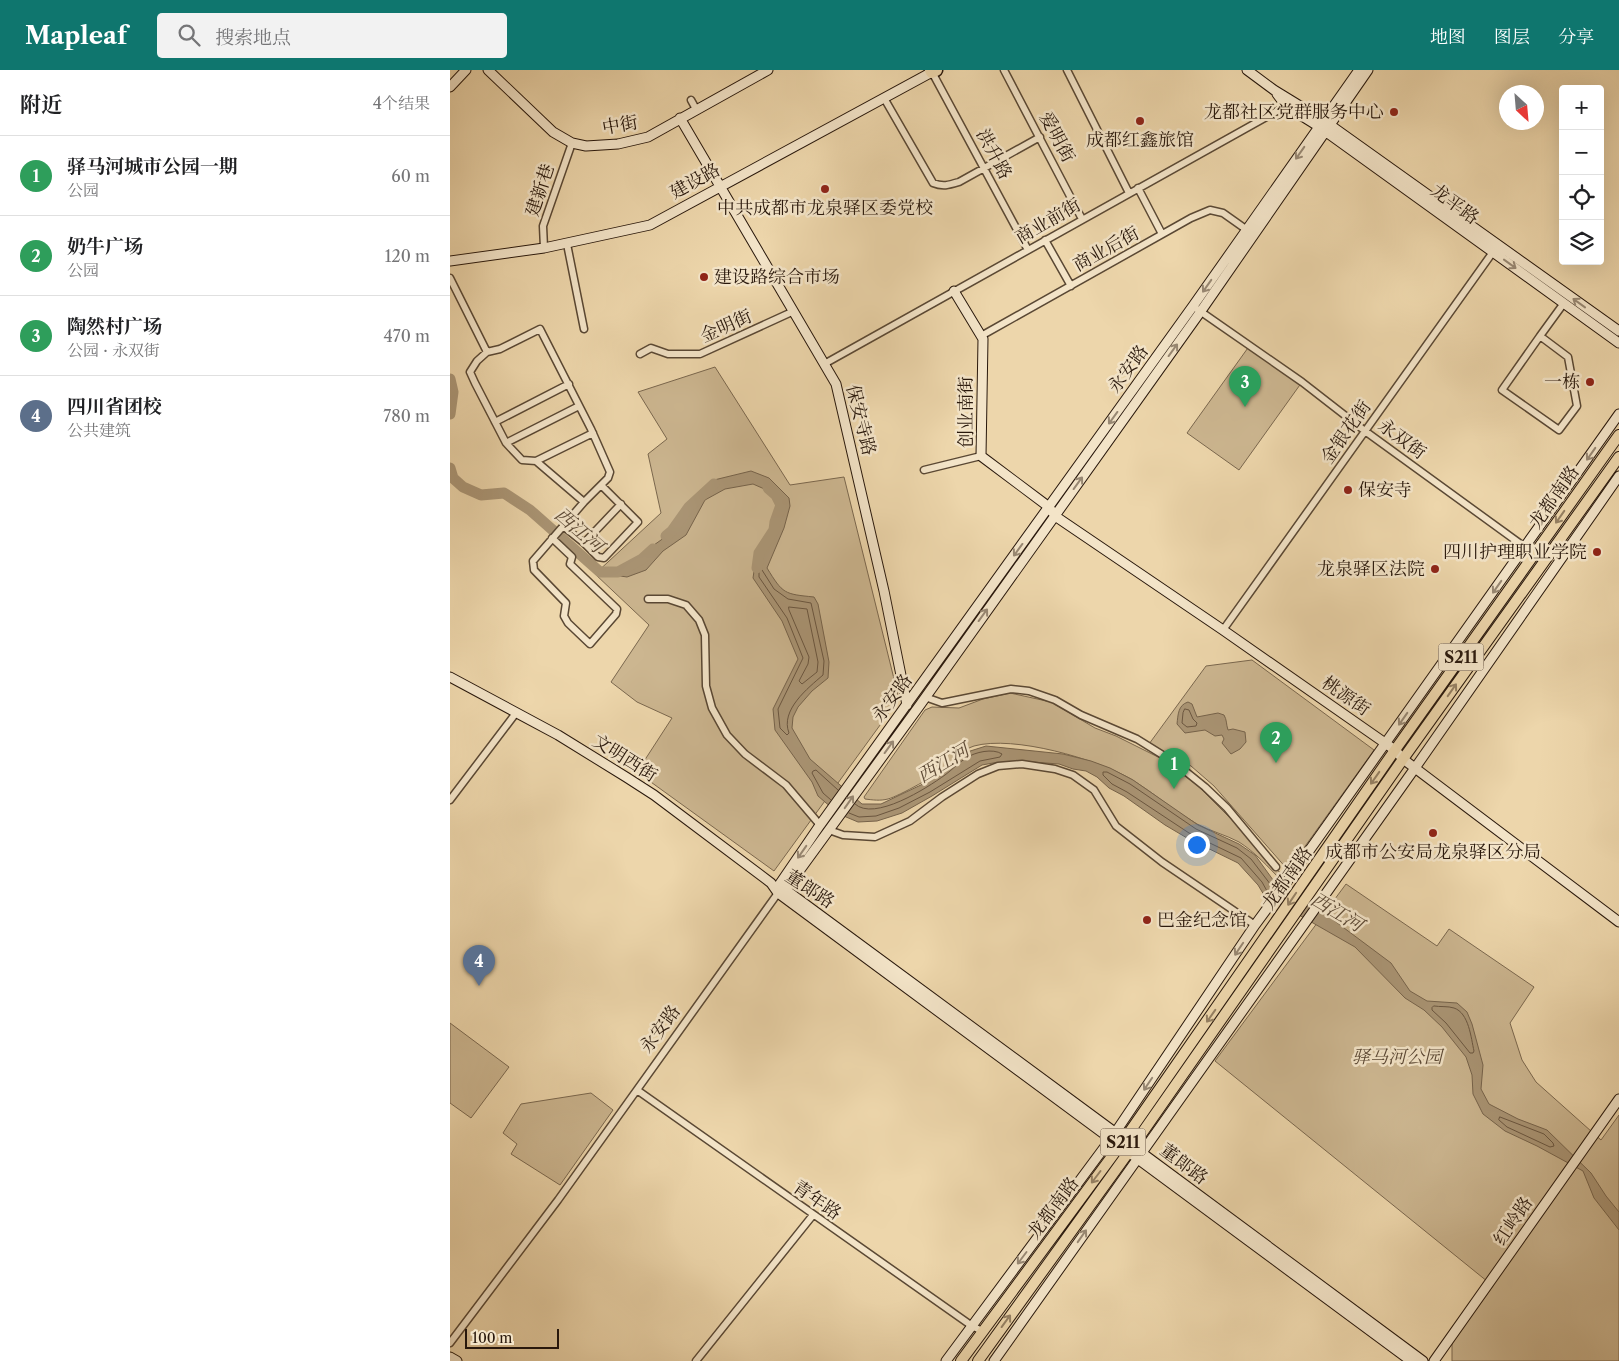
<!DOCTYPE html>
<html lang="zh">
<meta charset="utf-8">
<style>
:root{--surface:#fff;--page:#f2f2f2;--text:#202124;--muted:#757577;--line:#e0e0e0;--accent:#0f766e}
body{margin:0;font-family:"Libre Caslon Text","Noto Serif SC",serif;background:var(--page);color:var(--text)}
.controls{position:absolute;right:15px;top:15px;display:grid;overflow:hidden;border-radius:5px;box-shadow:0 5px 20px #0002}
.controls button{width:45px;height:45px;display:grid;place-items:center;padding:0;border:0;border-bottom:1px solid var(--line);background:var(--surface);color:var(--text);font:25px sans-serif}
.compass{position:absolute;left:1049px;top:15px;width:45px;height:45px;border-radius:50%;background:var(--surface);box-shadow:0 5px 20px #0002;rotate:154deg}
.scale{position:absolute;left:15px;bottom:12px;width:94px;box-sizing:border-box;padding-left:5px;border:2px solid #29180c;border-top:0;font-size:14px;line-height:18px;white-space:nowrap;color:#29180c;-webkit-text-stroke:4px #f3e4c8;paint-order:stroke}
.you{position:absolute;left:746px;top:774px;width:18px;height:18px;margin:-12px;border:4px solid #fff;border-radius:50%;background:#1a73e8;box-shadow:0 0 0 8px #1a73e833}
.badge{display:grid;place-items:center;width:32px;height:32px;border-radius:50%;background:var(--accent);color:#fff;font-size:16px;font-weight:700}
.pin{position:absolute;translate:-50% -41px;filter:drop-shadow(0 1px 2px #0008)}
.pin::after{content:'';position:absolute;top:26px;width:18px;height:15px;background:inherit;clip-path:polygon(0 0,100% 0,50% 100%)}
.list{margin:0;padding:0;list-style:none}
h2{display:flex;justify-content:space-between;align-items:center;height:65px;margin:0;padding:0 20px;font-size:21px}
h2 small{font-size:16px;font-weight:400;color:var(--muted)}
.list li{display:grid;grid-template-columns:32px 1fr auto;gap:15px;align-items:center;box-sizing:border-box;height:80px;padding:0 20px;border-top:1px solid var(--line)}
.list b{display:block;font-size:19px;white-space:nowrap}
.list p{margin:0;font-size:16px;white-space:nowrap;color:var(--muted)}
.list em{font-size:16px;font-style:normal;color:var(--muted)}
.icon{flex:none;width:28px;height:28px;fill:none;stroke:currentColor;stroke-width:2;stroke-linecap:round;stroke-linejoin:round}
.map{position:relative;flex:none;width:1169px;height:1291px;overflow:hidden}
header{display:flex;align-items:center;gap:30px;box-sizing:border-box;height:70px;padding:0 25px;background:var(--accent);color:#fff}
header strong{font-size:24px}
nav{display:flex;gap:28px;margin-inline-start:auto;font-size:18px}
.search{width:350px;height:45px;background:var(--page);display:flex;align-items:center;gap:12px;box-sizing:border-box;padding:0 18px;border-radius:5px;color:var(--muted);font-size:19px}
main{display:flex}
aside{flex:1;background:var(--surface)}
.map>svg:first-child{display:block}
</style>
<header>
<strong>Mapleaf</strong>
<div class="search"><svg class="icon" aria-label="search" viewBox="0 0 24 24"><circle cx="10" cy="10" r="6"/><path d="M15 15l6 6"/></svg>搜索地点</div>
<nav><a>地图</a><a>图层</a><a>分享</a></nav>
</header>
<main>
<aside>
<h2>附近<small>4个结果</small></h2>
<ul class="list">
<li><span class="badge" style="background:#2e9e5b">1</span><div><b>驿马河城市公园一期</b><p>公园</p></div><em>60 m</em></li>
<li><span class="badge" style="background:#2e9e5b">2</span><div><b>奶牛广场</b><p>公园</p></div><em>120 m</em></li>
<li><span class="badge" style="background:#2e9e5b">3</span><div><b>陶然村广场</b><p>公园 · 永双街</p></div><em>470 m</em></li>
<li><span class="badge" style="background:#5c6f8a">4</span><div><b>四川省团校</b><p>公共建筑</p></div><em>780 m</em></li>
</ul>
</aside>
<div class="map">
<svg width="1169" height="1291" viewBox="0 0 1169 1291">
<rect width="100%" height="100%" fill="#edd6ab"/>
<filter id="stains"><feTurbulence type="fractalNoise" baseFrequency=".004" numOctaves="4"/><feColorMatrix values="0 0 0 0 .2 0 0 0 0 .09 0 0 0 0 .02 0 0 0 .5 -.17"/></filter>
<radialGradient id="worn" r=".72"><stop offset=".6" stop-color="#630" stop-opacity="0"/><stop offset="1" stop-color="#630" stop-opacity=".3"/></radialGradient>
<path fill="#ccb690" stroke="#7a674e" d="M 800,275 L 852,312 L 789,400 L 737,363 Z
M 265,297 L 340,415 L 394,407 L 449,629 L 324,801 L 187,702 L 222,648 L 187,632 L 161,612 L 199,555 L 145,504 L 211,443 L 198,384 L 217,369 L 188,322 Z
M 802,590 L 924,680 L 838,800 L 764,716 L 741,696 L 699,674 L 756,596 Z
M 560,623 L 601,632 L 645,658 L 666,666 L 712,689 L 747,715 L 794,762 L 818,792 L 834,806 L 831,810 C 818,797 805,782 789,772 C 776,765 760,761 747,754 C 724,741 704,723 681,709 C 646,689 564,665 524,676 C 512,680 506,688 497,696 C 489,704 449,726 438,729 C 430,731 423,730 415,729 L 414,727 L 475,640 L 482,637 L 509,638 L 533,629 Z
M 896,814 L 987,876 L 999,859 L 1084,917 L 1060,953 L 1072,990 L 1086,1012 L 1151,1070 L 1169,1045 L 1169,1291 L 1002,1291 L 1002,1272 L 1043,1216 L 765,991 Z
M 0,953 L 59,997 L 21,1048 L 0,1033 Z
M 141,1023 L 163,1040 L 110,1115 L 61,1084 L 67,1074 L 53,1063 L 71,1034 Z"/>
<path fill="#aa9575" stroke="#76634b" d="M 301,401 L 319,408 L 339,428 L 340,436 L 334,458 L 317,498 C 333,524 334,524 364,527 L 368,534 L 379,592 L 378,608 L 362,621 L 348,637 L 343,647 L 342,658 L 360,689 L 412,734 L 431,734 L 475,713 L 494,700 L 514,683 L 536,676 L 613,684 L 641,691 L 660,698 L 683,710 L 748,755 L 789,774 L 805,785 L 826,814 L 878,846 L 941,893 L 960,921 L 977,931 L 1007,933 L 1017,942 L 1022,954 L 1033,995 L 1031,1019 L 1039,1034 L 1068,1049 L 1097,1060 L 1141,1103 L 1156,1126 L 1169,1142 L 1169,1160 L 1144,1128 L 1133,1101 L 1087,1076 L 1055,1061 L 1033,1044 L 1023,1024 L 1022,1005 L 1016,987 L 992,957 L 974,940 L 955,928 L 905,877 L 814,825 L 808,815 L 788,793 L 737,768 L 715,755 L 674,726 L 659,718 L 647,707 L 636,701 L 623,699 L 609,694 L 569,691 L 543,693 L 532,695 L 482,726 L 452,743 L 427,751 L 408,752 L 389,744 L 368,726 L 362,712 L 325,660 L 323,639 L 348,589 L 332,551 L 303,508 L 306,488 L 321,467 L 330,429 L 319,421 L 303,414 L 275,419 L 255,430 L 236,465 L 213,481 L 196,500 L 177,507 L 164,505 L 190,493 L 197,480 L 218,465 L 264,410 Z
M 738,632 L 742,634 L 747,647 L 768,643 L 774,645 C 777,650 776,654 778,660 L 783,659 L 795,662 L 796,672 L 790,679 L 781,684 L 772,673 L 774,669 L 772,665 L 765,666 L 755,660 L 735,663 L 727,654 C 728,645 728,635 738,632 Z"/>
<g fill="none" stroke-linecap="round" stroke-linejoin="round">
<path stroke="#6a5640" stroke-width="1" d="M 312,500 L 324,519 L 338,529 L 361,533 L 374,591 L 373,605 C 358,618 330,640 339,663 L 337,665 L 330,658 L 328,639 L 353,588 L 337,548 L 309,507 L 309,501 Z
M 339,537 L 357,539 L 368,592 L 367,602 L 352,614 L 349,611 L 358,594 L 359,587 L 339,540 Z
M 735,639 L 739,640 L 743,649 L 747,653 L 746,656 L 737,657 L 732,653 L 733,643 Z
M 381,730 L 373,723 L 362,703 L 363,701 L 366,700 L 388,720
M 399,743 L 409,747 L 426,746 L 449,738 L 480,722 L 530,691 L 550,687 L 552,684 C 543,678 525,682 516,688 C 508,693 502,700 495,705 C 477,718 424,752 405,734
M 821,824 L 817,821 L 812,812 L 791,788 L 739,763 L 677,722 L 662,714 L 653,705 L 653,702 L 657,702 L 680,714 L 746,759 L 787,778 L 801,789 L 824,819
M 984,936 C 990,937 998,936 1004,938 C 1019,943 1021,968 1024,981 L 1023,983 L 1020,983 L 996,953 L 982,940 L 982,938 Z
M 1050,1047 L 1094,1064 L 1103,1073 L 1104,1076 L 1100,1077 L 1057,1057 L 1049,1050 Z"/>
<path stroke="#aa9575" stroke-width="11" d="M 0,309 L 3,322 L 0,344
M 0,398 L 3,408 L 13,417 L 31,425 L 54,423 L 80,440 L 150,502 L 168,502 L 192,489 L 203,479
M 216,466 L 222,461 L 239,437 L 264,414
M 307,498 L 309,483 L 324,460 L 325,452 L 331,435 L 326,425 L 318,418"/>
<defs>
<path id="street" d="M 554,0 L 632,149
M 617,0 L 679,123
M 482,2 L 578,180
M 434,28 L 483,113 C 493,117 499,115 509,112 L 590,67
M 241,30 L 246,39
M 688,118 L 712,164
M 595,170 L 621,216
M 117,174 L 134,259
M 94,178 L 93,156 L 122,73
M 0,208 L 37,282
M 747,239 L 852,312 L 915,361 L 1094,491
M 531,266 L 741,148 L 760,140 L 773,143 L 797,160
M 1090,266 L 1052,320 L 1109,360 L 1127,336 L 1118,287 L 1090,266 L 1114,233
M 190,284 L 201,278 L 218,284 L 250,284 L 344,241
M 376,293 L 836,36
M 45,352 L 119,314
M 56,373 L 129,336
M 86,391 L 143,363
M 474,400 L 531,386
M 113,456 L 134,473 L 148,487 L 154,488 L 188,452 L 151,415
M 102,468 L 122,487 L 120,494 L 167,539 L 166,544 L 140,574 L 118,553 L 114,546 L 116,533 L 84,500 L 83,491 L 134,432 L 158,408 L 160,402 L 141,359 L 90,259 L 50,279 L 37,282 L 27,291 L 20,302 L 25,313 L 56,373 L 72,390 L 86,391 L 134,432
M 134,473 L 171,434
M 198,529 L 218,529 L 236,535 L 249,550 L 255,565 L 256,616 L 262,638 L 277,665 L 295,684 L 336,715 L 370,755
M 773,560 L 1043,182
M 475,627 L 492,633 L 561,619 L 579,621 L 605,630 L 631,645 L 687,669 L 724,692 L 755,717 L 777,738 L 826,797
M 0,730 L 66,643
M 379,760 L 393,765 L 425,767 L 460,751 L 492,727 L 528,704 L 548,696 L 572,694 L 605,699 L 623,705 L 644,720 L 666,756 L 712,792 L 805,855
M 187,1020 L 522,1256 L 532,1261
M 0,1273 L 108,1130 L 328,823
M 246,1291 L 363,1145"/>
<path id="secondary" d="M 38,0 L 103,62 L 122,73 L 136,76 L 168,74 L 198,67 L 318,0
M 797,0 L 824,20 L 873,50 L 1169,261
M 0,17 L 16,0
M 827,24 L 836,36 L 868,56 L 1169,273
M 230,48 L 386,314 L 434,521 L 457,635
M 0,191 L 94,178 L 200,155 L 482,2
M 504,221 L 533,269 L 531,386 L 599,437 L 605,446 L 773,560 L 945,680 L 953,689 L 1169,852
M 0,607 L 108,665 L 176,707 L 204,725 L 321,813 L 328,823 L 961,1291
M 332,817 L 670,1066
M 328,823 L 336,819 L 470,635 L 751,241 L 918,0
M 328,823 L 329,815 L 370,755 L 743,236 L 909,0
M 688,1080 L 973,1291
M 0,1287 L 7,1291
M 496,1291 L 665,1063 L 805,855 L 844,802 L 1169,344
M 544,1291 L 965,698 L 1169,406
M 984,1291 L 1169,1029"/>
<path id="primary" d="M 511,1291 L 674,1070 L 945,680 L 1169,365
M 528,1291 L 683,1076 L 953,689 L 1169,387"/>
<path id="highway" d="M 481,0 L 482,2 L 486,0"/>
</defs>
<use href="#street" stroke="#5a4834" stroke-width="9"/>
<use href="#secondary" stroke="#29180c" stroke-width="11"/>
<use href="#primary" stroke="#29180c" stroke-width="12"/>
<use href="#highway" stroke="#29180c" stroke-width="15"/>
<use href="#street" stroke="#f3e4c8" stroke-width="6"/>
<use href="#secondary" stroke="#f3e4c8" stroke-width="9"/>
<use href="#primary" stroke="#edd6ab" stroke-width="10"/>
<use href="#highway" stroke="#edd6ab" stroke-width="12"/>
</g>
<defs><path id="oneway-shaft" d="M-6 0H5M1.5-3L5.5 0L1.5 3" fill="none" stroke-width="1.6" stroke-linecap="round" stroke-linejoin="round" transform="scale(1.25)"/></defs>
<g stroke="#988873">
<use href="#oneway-shaft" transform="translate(850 83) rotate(125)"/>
<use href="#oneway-shaft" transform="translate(1060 194) rotate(36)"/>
<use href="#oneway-shaft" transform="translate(757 216) rotate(125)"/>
<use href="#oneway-shaft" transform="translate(1129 233) rotate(-144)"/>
<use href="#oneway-shaft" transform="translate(723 280) rotate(-54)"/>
<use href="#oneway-shaft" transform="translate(663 348) rotate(126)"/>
<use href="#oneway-shaft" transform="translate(1141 384) rotate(125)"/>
<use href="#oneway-shaft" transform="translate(628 413) rotate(-54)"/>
<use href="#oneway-shaft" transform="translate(568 480) rotate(126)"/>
<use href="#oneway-shaft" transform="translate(1047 517) rotate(125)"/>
<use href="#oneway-shaft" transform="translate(533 545) rotate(-54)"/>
<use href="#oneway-shaft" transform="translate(953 649) rotate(125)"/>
<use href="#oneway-shaft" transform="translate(439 677) rotate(-54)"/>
<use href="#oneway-shaft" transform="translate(399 732) rotate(-55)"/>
<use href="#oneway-shaft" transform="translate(352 782) rotate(125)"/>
<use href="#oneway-shaft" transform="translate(789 879) rotate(124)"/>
<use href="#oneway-shaft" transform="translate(698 1014) rotate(124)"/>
<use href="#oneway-shaft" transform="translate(632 1166) rotate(-55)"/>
<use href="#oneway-shaft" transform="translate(572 1188) rotate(127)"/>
</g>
<g stroke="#958063">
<use href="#oneway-shaft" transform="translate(1110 447) rotate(125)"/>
<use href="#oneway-shaft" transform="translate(1002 620) rotate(-55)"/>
<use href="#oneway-shaft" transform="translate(925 708) rotate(125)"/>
<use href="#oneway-shaft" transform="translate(842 829) rotate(124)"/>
<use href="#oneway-shaft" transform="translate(761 946) rotate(125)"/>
<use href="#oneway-shaft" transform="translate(646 1107) rotate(127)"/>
<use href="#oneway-shaft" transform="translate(556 1251) rotate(-54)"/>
</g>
<g fill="#8f2418" stroke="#f3e4c8" stroke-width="2">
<circle cx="944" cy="42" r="5"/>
<circle cx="690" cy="51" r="5"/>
<circle cx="375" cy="119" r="5"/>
<circle cx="254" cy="207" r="5"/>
<circle cx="1140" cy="312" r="5"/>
<circle cx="898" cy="420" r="5"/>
<circle cx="1147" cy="482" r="5"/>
<circle cx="985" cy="499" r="5"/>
<circle cx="983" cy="763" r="5"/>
<circle cx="697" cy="850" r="5"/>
</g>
<g text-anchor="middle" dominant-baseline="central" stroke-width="5" stroke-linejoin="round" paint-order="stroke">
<g fill="#f3e4c8" stroke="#654" stroke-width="1">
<rect x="988.5" y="573.5" width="45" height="27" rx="4"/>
<rect x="650.5" y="1058.5" width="45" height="27" rx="4"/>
</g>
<g font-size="16" font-weight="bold" fill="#29180c">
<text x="1011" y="587">S211</text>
<text x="673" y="1072">S211</text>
</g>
<g font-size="18" fill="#29180c" stroke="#f3e4c8" text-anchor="end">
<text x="934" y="42">龙都社区党群服务中心</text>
<text x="690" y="70" text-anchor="middle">成都红鑫旅馆</text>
<text x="375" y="138" text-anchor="middle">中共成都市龙泉驿区委党校</text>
<text x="264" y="207" text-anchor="start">建设路综合市场</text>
<text x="1130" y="312">一栋</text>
<text x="908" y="420" text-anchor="start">保安寺</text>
<text x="1137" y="482">四川护理职业学院</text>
<text x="975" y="499">龙泉驿区法院</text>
<text x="983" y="782" text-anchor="middle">成都市公安局龙泉驿区分局</text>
<text x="707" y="850" text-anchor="start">巴金纪念馆</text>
</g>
<g font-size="18" fill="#29180c" stroke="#f3e4c8">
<text transform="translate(170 55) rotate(-10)">中街</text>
<text transform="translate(607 67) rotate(62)">爱明街</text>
<text transform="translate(544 84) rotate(62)">洪升路</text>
<text transform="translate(245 111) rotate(-29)">建设路</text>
<text transform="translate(90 120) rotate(-72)">建新巷</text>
<text transform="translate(1005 134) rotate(36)">龙平路</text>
<text transform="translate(598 151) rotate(-30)">商业前街</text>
<text transform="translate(656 179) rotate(-29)">商业后街</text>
<text transform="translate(276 256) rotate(-24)">金明街</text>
<text transform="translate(678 299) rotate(-54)">永安路</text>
<text transform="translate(516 342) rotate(-90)">创业南街</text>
<text transform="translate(411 350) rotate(76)">保安寺路</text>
<text transform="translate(896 362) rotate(-55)">金银花街</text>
<text transform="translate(952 369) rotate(36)">永双街</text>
<text transform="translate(1104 427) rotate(-55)">龙都南路</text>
<text transform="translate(896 626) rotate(35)">桃源街</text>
<text transform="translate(442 628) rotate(-54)">永安路</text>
<text transform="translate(175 688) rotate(32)">文明西街</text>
<text transform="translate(837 808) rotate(-55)">龙都南路</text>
<text transform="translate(360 819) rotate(33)">董郞路</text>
<text transform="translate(210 959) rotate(-54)">永安路</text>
<text transform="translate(734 1094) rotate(37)">董郞路</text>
<text transform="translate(367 1130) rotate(35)">青年路</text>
<text transform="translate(603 1138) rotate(-53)">龙都南路</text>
<text transform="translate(1063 1151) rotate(-56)">红岭路</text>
</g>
<g font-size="18" font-style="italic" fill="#5a4734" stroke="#f3e4c8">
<text x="947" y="987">驿马河公园</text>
</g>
<g font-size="19" font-style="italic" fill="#5d4a36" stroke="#f3e4c8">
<text transform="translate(129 460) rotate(41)">西江河</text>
<text transform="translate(493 693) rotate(-31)">西江河</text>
<text transform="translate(887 842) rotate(31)">西江河</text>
</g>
</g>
<rect width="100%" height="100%" filter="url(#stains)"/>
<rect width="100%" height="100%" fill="url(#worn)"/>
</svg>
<div class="controls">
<button>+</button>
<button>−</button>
<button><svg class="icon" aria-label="locate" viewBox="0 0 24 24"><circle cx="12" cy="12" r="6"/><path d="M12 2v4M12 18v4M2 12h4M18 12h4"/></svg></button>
<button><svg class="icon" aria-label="layers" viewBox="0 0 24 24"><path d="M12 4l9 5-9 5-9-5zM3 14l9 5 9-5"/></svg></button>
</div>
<svg class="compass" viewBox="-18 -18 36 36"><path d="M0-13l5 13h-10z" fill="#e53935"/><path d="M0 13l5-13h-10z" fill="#757577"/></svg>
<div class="scale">100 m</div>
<div class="you"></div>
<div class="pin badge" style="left:724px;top:719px;background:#2e9e5b">1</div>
<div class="pin badge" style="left:826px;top:693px;background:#2e9e5b">2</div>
<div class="pin badge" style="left:795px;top:337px;background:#2e9e5b">3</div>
<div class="pin badge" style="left:29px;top:916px;background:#5c6f8a">4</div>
</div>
</main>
